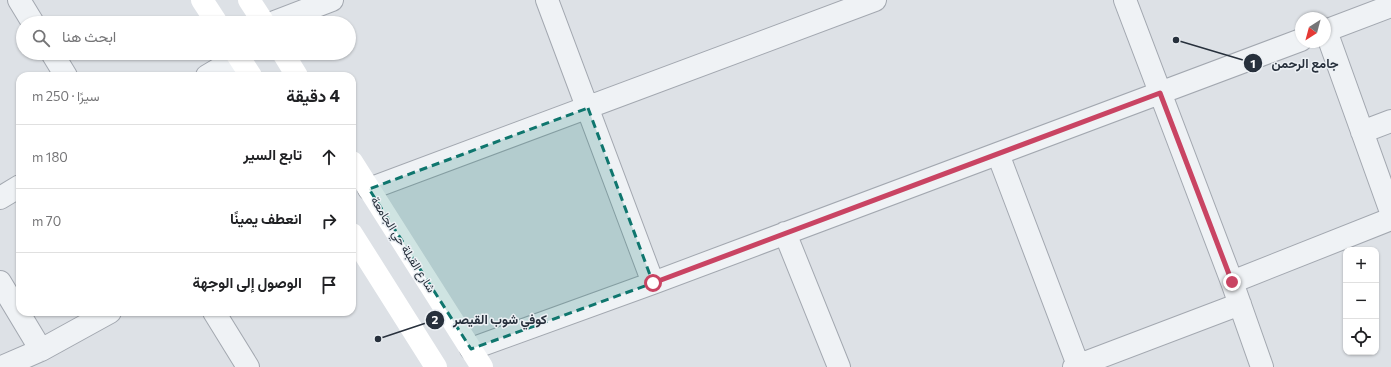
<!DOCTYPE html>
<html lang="ar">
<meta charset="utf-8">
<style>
:root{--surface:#fff;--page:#f2f2f2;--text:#202124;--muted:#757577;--line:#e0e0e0}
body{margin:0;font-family:Commissioner,Vazirmatn,sans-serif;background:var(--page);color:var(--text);direction:rtl}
.controls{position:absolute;right:12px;bottom:12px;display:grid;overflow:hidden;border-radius:8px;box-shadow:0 1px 3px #0004}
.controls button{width:36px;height:36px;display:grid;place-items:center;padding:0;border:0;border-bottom:1px solid var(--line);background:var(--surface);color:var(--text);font:20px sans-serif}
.compass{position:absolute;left:1295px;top:12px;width:36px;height:36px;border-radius:50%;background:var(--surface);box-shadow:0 1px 3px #0004;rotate:216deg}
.stop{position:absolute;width:12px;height:12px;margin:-9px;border:3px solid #c94463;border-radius:50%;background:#fff}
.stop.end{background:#c94463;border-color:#fff;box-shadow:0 1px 4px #0008}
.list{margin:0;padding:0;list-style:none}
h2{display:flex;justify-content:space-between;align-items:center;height:52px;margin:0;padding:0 16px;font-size:17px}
h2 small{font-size:13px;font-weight:400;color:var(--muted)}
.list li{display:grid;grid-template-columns:26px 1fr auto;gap:12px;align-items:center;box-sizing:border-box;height:64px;padding:0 16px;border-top:1px solid var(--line)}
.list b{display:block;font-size:15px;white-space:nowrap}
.list em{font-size:13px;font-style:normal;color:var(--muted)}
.icon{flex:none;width:22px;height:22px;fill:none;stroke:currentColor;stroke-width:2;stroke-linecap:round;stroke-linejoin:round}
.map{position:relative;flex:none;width:1391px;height:367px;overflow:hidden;direction:ltr}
.search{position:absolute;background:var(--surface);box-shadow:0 1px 3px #0004;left:16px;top:16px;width:340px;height:44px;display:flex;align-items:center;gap:10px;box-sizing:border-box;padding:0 14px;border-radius:22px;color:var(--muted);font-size:15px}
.panel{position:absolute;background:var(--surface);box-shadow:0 1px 3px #0004;left:16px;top:72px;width:340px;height:244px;border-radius:12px;direction:rtl}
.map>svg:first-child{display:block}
</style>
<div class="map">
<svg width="1391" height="367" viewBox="0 0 1391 367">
<rect width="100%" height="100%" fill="#dde1e6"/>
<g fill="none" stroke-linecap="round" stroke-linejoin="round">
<defs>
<path id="street" d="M 19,0 L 33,23
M 547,0 L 653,283
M 1125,0 L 1232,282 L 1262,367
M 272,23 L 332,0
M 1325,31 L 1391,6
M 1326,31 L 1391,212
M 52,53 L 66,76
M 207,76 L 239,57
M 1362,132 L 1391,121
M 998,154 L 1078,365
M 369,189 L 875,0
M 0,198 L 20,186
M 785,233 L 839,367
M 0,282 L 41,350
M 1232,282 L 1391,219
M 214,312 L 248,367
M 471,349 L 653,283 L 1301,40
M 2,367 L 41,350 L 110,312
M 1074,367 L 1240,304"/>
</defs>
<use href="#street" stroke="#a3a8b0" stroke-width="24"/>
<use href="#street" stroke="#eff2f5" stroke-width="22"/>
<path stroke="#fff" stroke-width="22" d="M 202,0 L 217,23
M 249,0 L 264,23
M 236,53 L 251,76
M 283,53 L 297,76
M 352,162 L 482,367
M 352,234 L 436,367"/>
</g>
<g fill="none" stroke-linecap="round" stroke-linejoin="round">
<path stroke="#c94463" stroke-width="5" d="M 653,283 L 1160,93 L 1232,282"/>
</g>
<path fill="#0f766e" fill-opacity="0.2" stroke="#0f766e" stroke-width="3" stroke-dasharray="8 5" stroke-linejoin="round" d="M 588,108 L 653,283 L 471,349 L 369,189 Z"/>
<g text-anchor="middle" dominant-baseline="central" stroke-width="3" stroke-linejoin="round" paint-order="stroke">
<g font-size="12" fill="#27303c" stroke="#ecf0f4">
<text transform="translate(404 244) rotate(58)">شارع القبلة حي الجامعة</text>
</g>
</g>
<path fill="none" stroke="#27303c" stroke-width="1.5" d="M1176 40L1253 63M378 339L435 320"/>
<g fill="#27303c" stroke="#ecf0f4" stroke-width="1.5">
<circle cx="1176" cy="40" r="4"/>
<circle cx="378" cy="339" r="4"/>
<circle cx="1253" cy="63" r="10"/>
<circle cx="435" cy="320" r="10"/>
</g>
<g font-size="12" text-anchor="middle" font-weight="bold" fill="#fff">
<text x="1253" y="68">1</text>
<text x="435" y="324">2</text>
</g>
<g font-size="13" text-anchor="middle" font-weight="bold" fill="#27303c" stroke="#ecf0f4" stroke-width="3" stroke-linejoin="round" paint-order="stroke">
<text x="1305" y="68">جامع الرحمن</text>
<text x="500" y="324">كوفي شوب القيصر</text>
</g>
</svg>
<div class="controls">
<button>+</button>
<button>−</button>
<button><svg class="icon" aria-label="locate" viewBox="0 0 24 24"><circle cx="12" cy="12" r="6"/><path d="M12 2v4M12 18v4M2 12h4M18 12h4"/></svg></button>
</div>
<svg class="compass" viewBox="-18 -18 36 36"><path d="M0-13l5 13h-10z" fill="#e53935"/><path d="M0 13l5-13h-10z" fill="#757577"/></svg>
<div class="stop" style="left:653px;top:283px"></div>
<div class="stop end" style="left:1232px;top:282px"></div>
<div class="search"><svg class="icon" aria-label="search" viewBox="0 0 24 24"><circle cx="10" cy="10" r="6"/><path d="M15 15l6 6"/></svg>ابحث هنا</div>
<section class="panel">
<h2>4 دقيقة<small>سيرًا · 250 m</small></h2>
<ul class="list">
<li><svg class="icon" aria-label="ahead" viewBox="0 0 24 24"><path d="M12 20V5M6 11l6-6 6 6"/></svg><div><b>تابع السير</b></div><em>180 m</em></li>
<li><svg class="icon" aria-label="right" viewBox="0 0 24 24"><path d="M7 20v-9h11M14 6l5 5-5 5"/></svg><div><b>انعطف يمينًا</b></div><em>70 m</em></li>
<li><svg class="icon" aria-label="arrive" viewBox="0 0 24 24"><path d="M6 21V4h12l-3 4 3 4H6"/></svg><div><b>الوصول إلى الوجهة</b></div></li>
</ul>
</section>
</div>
